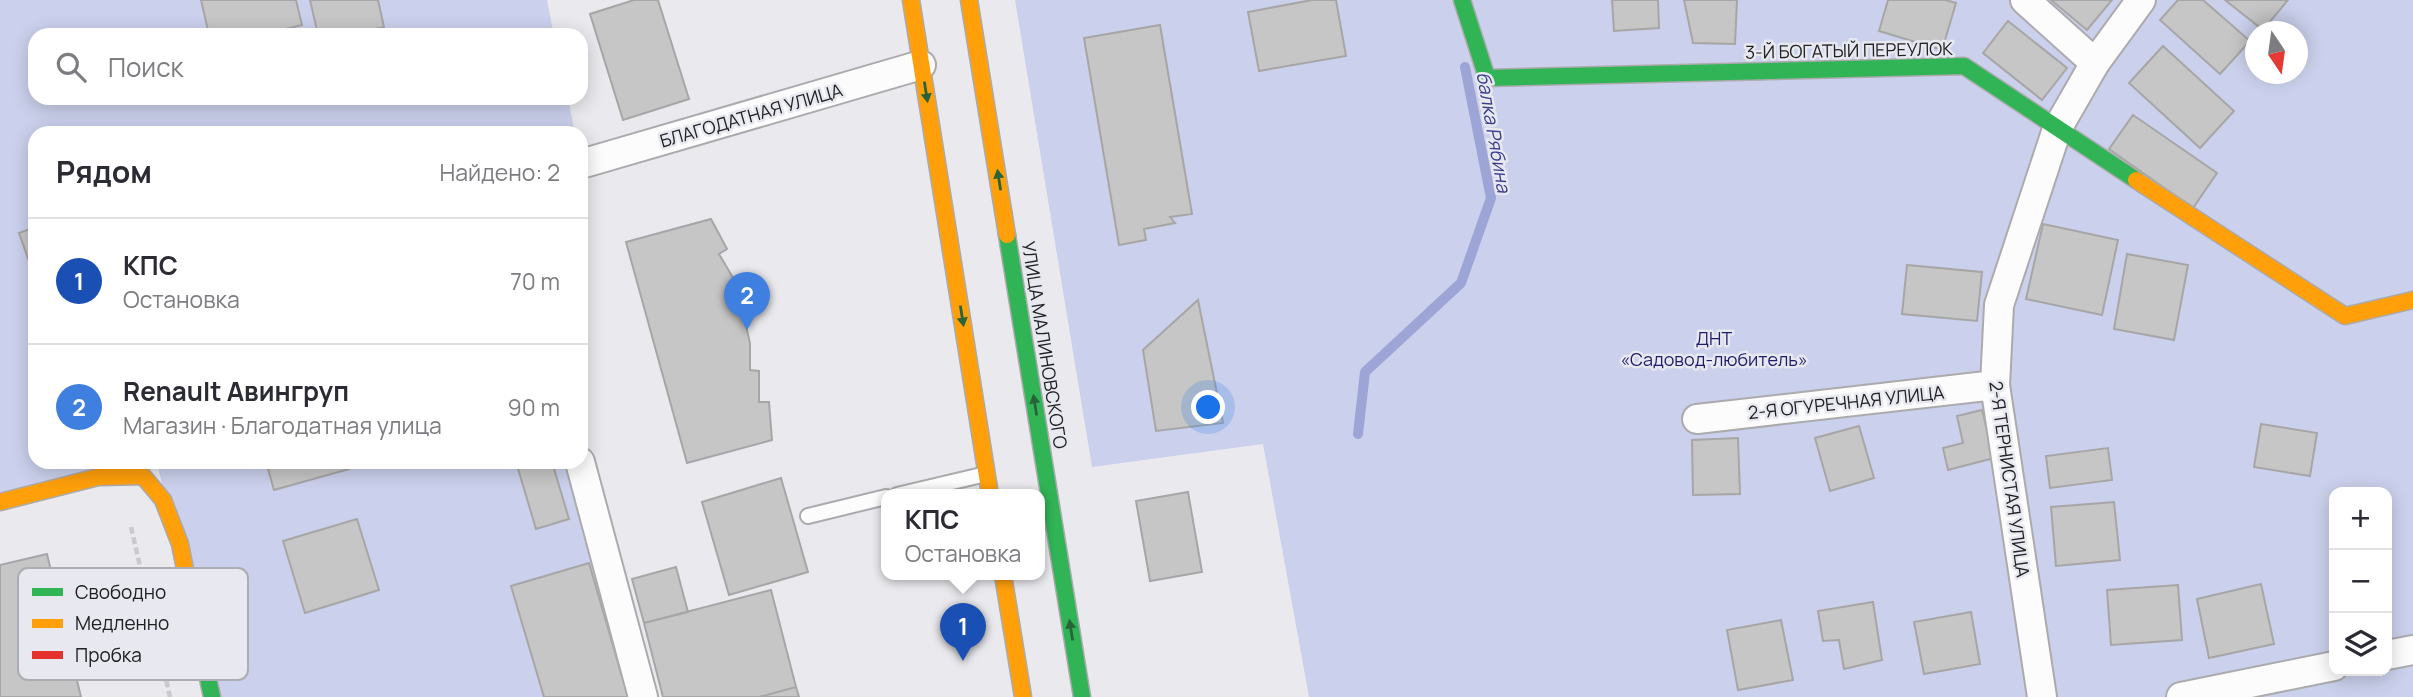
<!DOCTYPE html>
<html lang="ru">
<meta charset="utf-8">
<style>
:root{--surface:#fff;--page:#f7f7f7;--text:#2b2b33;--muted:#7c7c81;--line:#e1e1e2;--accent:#1a73e8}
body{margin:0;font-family:Manrope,sans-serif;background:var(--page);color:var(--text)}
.controls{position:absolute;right:21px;bottom:21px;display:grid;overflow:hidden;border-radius:14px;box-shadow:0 4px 18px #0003}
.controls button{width:63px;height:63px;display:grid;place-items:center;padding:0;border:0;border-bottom:2px solid var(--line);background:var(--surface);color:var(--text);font:35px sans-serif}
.compass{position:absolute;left:2245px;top:21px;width:63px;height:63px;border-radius:50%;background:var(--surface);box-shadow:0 4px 18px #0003;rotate:167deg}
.you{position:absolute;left:1209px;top:408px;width:24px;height:24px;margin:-18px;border:5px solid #fff;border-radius:50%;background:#1a73e8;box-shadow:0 0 0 10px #1a73e833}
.badge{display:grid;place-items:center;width:46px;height:46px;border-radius:50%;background:var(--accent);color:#fff;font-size:23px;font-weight:700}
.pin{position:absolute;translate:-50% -58px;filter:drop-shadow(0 2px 4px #0008)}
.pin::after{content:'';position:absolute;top:37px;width:24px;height:21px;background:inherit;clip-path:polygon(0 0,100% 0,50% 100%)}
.popup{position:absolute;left:881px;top:489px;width:164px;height:91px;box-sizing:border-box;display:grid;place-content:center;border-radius:14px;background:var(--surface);filter:drop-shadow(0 2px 5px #0005);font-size:23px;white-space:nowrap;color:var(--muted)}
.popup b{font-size:26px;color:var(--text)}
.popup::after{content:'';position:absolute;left:50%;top:100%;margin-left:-14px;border:14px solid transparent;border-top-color:var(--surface)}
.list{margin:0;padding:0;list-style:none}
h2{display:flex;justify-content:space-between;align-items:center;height:91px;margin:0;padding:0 28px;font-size:30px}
h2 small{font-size:23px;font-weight:400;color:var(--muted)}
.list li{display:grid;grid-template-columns:46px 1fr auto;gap:21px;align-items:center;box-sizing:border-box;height:126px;padding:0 28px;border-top:2px solid var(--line)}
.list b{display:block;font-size:26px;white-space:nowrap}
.list p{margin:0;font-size:23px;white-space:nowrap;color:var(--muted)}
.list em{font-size:23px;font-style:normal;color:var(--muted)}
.icon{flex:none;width:38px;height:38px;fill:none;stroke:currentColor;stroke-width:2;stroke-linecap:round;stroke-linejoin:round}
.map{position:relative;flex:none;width:2413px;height:697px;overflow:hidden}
.search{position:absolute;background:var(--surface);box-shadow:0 4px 18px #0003;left:28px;top:28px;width:560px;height:77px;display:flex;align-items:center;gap:18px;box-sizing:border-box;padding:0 24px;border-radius:21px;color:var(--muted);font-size:26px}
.panel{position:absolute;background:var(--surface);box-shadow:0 4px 18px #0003;left:28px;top:126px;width:560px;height:343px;border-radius:21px}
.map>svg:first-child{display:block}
</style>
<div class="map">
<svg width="2413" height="697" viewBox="0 0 2413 697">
<rect width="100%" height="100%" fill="#eaeaee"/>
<path fill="#cbd0ec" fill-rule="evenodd" d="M 0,0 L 547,0 L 554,35 L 35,35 L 35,98 L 568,98 L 575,133 L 35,133 L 35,462 L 129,462 L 0,493 Z
M 1015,0 L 2413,0 L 2413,697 L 1309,697 L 1263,444 L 1092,467 ZM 2256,32 L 2298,32 L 2298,74 L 2256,74 ZM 2334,492 L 2387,492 L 2387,671 L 2334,671 Z
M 157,462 L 566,462 L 630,697 L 211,697 Z"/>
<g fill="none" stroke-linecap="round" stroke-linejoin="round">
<path stroke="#9da5d6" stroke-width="10" d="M 1358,434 L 1365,372 L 1461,283 L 1491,198 L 1465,67"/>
</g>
<path fill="#c6c6c6" stroke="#a7a6a7" stroke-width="2" d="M 201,0 L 296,0 L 302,25 L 261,35 L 209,35 Z
M 310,0 L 378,0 L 384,27 L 351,35 L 318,35 Z
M 634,0 L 658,0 L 689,99 L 623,120 L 590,14 Z
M 1312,0 L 1336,0 L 1346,56 L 1259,71 L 1248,12 Z
M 1612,0 L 1658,0 L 1659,28 L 1614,31 Z
M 1684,0 L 1737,0 L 1735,44 L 1693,43 Z
M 1888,0 L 1946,0 L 1956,3 L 1942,50 L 1879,31 Z
M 2051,0 L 2112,0 L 2087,30 Z
M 2178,0 L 2203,0 L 2250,41 L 2220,74 L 2160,20 Z
M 2225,0 L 2288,0 L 2263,30 Z
M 2008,21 L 2067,68 L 2042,100 L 1983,53 Z
M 1160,25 L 1192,214 L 1170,217 L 1175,223 L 1144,229 L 1146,240 L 1119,245 L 1084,38 Z
M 2163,46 L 2234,111 L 2200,148 L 2129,83 Z
M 2133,115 L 2217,173 L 2193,208 L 2109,149 Z
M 711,219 L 727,249 L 719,254 L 735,281 L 727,285 L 742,309 L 750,343 L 750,370 L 759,371 L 759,402 L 769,402 L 772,440 L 687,463 L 626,242 Z
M 2043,224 L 2118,240 L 2102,315 L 2026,299 Z
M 35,227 L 35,278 L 19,233 Z
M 2127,254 L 2188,265 L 2174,340 L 2114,329 Z
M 1907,265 L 1982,272 L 1977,321 L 1902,314 Z
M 1198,300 L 1223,423 L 1156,431 L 1143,350 Z
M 1982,410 L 1994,458 L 1948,470 L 1943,448 L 1963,443 L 1957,416 Z
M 2261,424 L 2317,433 L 2310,476 L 2254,467 Z
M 1859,426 L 1874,478 L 1830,491 L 1815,438 Z
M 1738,438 L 1740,494 L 1693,495 L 1692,440 Z
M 2108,448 L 2112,480 L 2050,488 L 2046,456 Z
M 266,462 L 347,462 L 349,469 L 274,490 Z
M 516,462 L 552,462 L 569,519 L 536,529 Z
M 781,478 L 808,572 L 729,595 L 702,502 Z
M 1188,492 L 1202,572 L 1150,581 L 1136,501 Z
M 2114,502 L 2120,560 L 2056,566 L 2051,507 Z
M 357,519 L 379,590 L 305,613 L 283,541 Z
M 47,554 L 81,697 L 0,697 L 0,565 Z
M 589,563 L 628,697 L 544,697 L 511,586 Z
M 676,567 L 688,612 L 644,623 L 632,579 Z
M 2261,584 L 2274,644 L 2209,658 L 2197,599 Z
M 2178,585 L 2182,640 L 2111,645 L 2107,590 Z
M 771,590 L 796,687 L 759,697 L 663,697 L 644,623 Z
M 1873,602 L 1882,660 L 1844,669 L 1839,640 L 1823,641 L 1818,611 Z
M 1971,612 L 1980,664 L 1924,674 L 1914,622 Z
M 1781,620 L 1793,680 L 1738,690 L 1727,630 Z
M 796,687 L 799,697 L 759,697 Z"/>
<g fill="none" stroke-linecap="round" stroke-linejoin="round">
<defs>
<path id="lane" d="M 897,495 L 986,474
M 808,516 L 886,497"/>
<path id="street" d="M 2025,0 L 2095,63
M 581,164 L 921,65
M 1697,419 L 1995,385
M 580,462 L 643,697
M 2387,655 L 2413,650
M 2042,697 L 1995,385 L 1999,305 L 2057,129 L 2095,63 L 2141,0
M 2181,697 L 2334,666"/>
<path id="fast" d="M 1462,0 L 1487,78 L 1964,66 L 2136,180
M 1007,235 L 1082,697
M 192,604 L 212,697"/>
<path id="slow" d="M 911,0 L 990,495
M 969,0 L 1007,235
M 2136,180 L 2345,316 L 2413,300
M 0,502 L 98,477 L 143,476 L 163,500 L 180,544 L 192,604
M 1003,575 L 1023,697"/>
</defs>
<use href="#lane" stroke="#ababae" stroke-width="18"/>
<use href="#street" stroke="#ababae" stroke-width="32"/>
<use href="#fast" stroke="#ababae" stroke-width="19"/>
<use href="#slow" stroke="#ababae" stroke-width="19"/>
<path stroke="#cacacc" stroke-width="4.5" stroke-dasharray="7 3.5" stroke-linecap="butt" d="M 131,527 L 170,697"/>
<use href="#lane" stroke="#fcfcfc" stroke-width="14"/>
<use href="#street" stroke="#fcfcfc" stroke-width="28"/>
<use href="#fast" stroke="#30b455" stroke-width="16"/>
<use href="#slow" stroke="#ff9f0a" stroke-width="16"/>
</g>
<defs><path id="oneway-solid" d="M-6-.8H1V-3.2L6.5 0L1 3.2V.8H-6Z" transform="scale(1.75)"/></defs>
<g fill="#28633a">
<use href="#oneway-solid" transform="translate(926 92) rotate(81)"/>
<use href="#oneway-solid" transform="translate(999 180) rotate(-99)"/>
<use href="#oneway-solid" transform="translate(962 316) rotate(81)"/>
<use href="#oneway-solid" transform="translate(1035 405) rotate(-99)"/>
<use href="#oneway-solid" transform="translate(1071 630) rotate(-99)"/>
</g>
<g text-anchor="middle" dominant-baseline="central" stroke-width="5" stroke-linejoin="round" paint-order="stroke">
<g font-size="18" fill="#212123" stroke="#e8e9f0">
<text transform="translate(1849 50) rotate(-1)">3-Й БОГАТЫЙ ПЕРЕУЛОК</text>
<text transform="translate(751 115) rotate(-16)">БЛАГОДАТНАЯ УЛИЦА</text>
<text transform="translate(1045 345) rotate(81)">УЛИЦА МАЛИНОВСКОГО</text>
<text transform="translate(1846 402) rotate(-6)">2-Я ОГУРЕЧНАЯ УЛИЦА</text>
<text transform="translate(2010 479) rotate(82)">2-Я ТЕРНИСТАЯ УЛИЦА</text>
</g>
<g font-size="18" fill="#1f1c6b" stroke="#e8e9f0">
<text x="1714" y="338">ДНТ<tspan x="1714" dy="21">«Садовод-любитель»</tspan></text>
</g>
<g font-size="19" font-style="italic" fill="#383d8d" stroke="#e8e9f0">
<text transform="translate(1494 132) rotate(80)">балка Рябина</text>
</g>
</g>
<rect x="18" y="568" width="230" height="112" rx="10" fill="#e8e9f0" stroke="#acadb2" stroke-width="2"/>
<rect x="32" y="588" width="31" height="8" fill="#30b455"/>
<rect x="32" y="619" width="31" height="9" fill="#ff9f0a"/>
<rect x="32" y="651" width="31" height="8" fill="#e5322d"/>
<g font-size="19" fill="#212123">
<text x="75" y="599">Свободно</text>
<text x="75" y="630">Медленно</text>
<text x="75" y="662">Пробка</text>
</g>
</svg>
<div class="controls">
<button>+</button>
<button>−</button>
<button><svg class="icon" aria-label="layers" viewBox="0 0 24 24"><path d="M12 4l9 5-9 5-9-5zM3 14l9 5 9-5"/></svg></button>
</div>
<svg class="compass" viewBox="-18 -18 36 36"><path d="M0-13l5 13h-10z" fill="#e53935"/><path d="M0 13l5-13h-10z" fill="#7c7c81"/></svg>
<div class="you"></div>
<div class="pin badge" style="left:963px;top:661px;background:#1a4fb4">1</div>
<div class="popup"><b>КПС</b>Остановка</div>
<div class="pin badge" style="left:747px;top:330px;background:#3f7fe0">2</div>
<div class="search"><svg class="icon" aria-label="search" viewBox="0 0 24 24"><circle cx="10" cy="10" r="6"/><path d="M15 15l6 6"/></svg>Поиск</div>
<section class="panel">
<h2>Рядом<small>Найдено: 2</small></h2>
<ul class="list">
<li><span class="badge" style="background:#1a4fb4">1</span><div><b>КПС</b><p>Остановка</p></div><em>70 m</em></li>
<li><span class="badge" style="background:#3f7fe0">2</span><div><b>Renault Авингруп</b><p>Магазин · Благодатная улица</p></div><em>90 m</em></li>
</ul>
</section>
</div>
